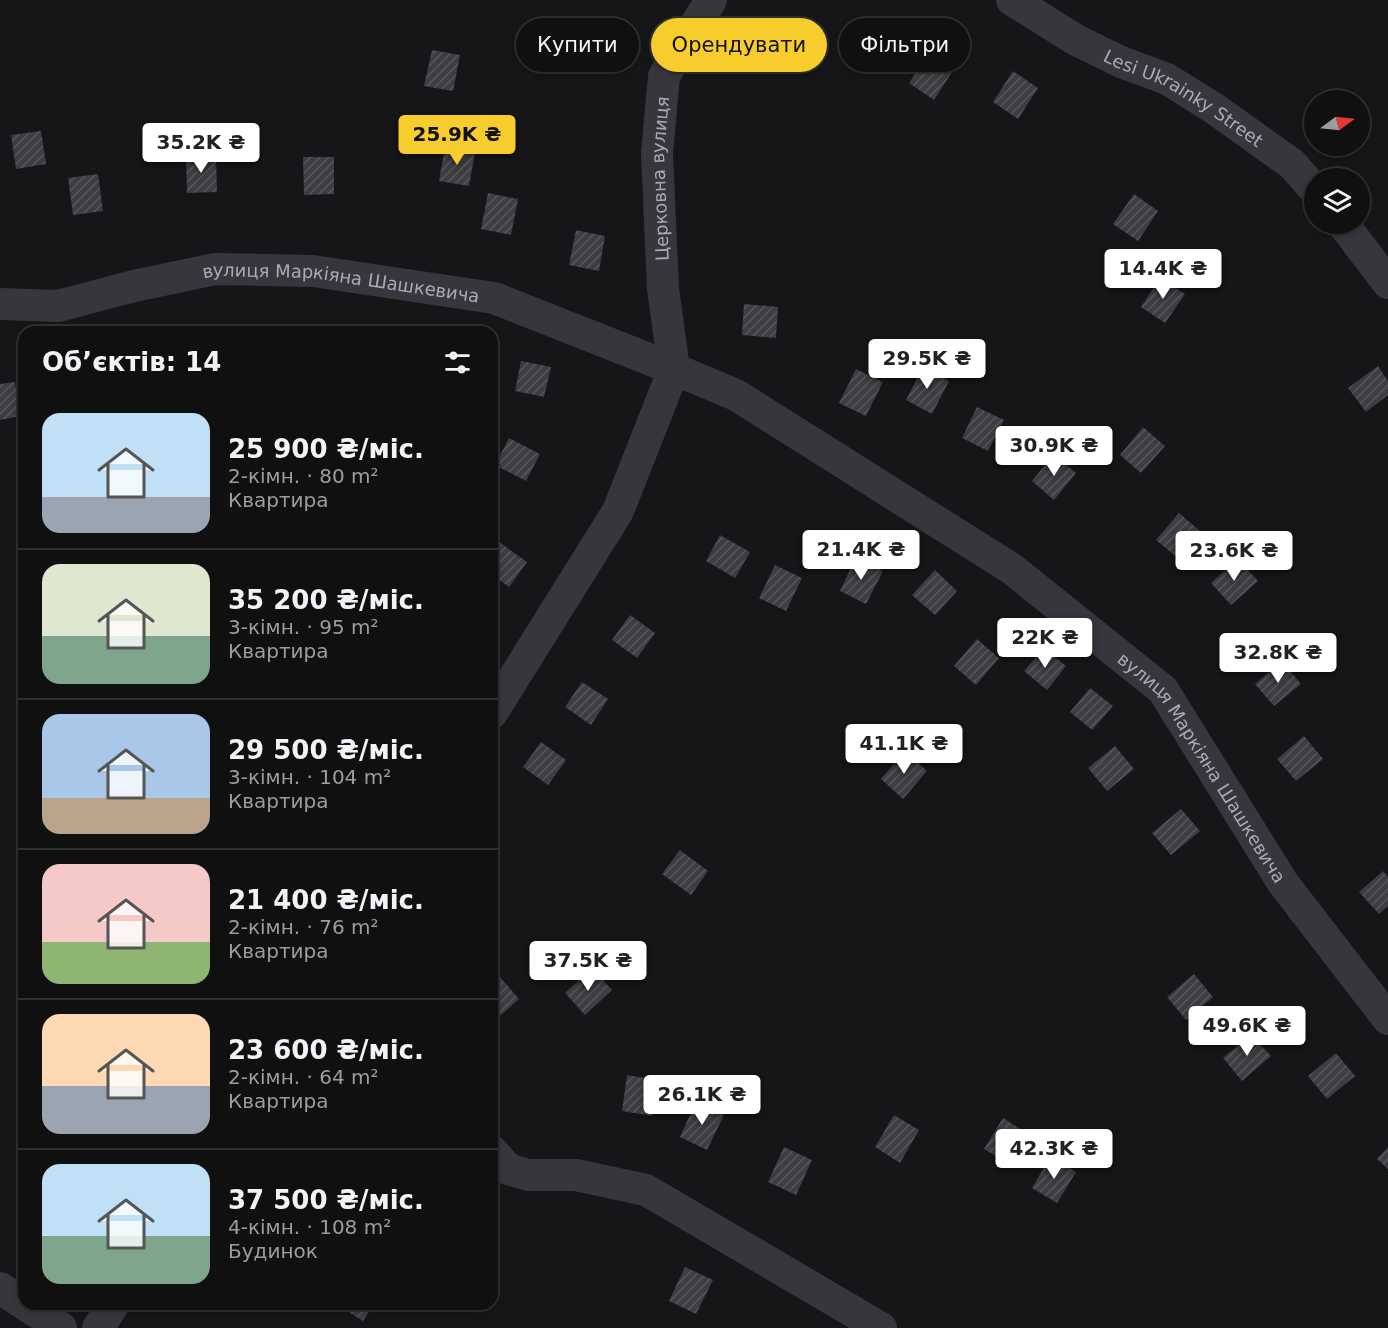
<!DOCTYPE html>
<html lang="uk">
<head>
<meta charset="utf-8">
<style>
	body { margin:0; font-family:"DejaVu Sans",sans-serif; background:#1e1e1f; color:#f1f3f6; height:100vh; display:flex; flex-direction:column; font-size:22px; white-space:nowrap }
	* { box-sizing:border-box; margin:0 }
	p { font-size:20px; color:#9c9d9f }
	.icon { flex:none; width:33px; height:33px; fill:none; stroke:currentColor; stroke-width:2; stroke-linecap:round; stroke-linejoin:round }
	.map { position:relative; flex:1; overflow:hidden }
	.panel { position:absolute; left:18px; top:326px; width:480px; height:984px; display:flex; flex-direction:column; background:#101011; border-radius:18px; box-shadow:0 3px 9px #0003,0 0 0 2px #303031 }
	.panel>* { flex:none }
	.banner { position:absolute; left:516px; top:18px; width:570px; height:54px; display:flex; gap:12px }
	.needle { width:39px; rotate:75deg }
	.tools { position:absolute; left:1304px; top:90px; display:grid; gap:12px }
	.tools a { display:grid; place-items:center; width:66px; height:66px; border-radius:50%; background:#101011; box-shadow:0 3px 9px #0003,0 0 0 2px #303031; font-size:30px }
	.price { position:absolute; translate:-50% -51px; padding:0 14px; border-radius:6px; background:#fff; color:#222; font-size:20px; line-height:39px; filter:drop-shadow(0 2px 3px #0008) }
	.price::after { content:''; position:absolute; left:50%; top:36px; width:18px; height:14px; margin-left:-9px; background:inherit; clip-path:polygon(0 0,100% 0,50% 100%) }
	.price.on { background:#f7cc2d; color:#111 }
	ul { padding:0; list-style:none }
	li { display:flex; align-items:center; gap:18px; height:150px; padding:0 24px }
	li+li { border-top:2px solid #303031 }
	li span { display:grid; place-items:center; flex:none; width:168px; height:120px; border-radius:18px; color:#555 }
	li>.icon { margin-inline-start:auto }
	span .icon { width:72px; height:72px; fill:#fffc; stroke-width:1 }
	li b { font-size:26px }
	h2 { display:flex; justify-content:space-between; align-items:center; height:72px; padding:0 24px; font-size:26px }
	.pill { padding:0 21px; border-radius:27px; background:#101011; box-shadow:0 3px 9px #0003,0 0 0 2px #303031; font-size:21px; line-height:54px }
	.pill.on { background:#f7cc2d; color:#111 }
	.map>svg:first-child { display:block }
</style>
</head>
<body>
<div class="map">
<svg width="1388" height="1328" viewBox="0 0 1388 1328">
	<defs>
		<pattern id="building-hatch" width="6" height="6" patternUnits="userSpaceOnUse" patternTransform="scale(1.5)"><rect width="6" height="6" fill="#3d3d42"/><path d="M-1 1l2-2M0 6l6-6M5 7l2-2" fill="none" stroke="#56565b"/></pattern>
	</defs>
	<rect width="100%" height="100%" fill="#161517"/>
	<path fill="url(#building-hatch)" d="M432 50 460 55 453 91 424 86Z
		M930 53 954 69 934 100 909 83Z
		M1013 71 1038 88 1018 119 993 102Z
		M41 131 46 164 16 169 11 135Z
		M445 147 475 152 469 186 439 181Z
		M186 155H216L217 192 187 193Z
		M303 157H334V194L304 195Z
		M98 174 103 211 73 215 68 178Z
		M488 193 518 199 511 235 481 229Z
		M1134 194 1158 211 1138 241 1113 224Z
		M576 230 605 236 599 271 569 265Z
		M1160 278 1185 294 1165 323 1141 307Z
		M744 304 778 307 776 338 742 335Z
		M521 361 551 367 544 397 515 391Z
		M1378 366 1388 381V395L1366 412 1348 388Z
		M923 367 949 381 932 414 906 400Z
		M856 369 883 382 866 416 839 403Z
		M15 382 20 416 0 420V384Z
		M977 407 1004 420 988 451 962 438Z
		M1143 427 1165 446 1141 473 1120 455Z
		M509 438 540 454 526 481 495 465Z
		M1054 454 1076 473 1054 500 1032 481Z
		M1179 513 1201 532 1179 559 1156 540Z
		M720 535 750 552 735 578 706 561Z
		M499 542 527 562 509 587 492 575V552Z
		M856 557 883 571 866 604 840 591Z
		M1238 559 1258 581 1231 605 1211 583Z
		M775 565 802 578 786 611 759 598Z
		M935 570 957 591 935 615 912 595Z
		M630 615 655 633 637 658 612 640Z
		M977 639 999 658 976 685 954 666Z
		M1044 648 1066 666 1047 690 1024 671Z
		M1282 661 1301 684 1274 706 1255 684Z
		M582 682 608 699 591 725 565 707Z
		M1090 688 1113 706 1092 730 1070 712Z
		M1304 736 1323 759 1296 781 1277 759Z
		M541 742 566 760 548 785 523 767Z
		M1115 746 1134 769 1107 791 1088 768Z
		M905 751 927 771 903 799 881 779Z
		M1181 809 1200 831 1171 855 1152 833Z
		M680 850 708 871 691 895 662 874Z
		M1383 871 1388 877V906L1379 914 1359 892Z
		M592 968 612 990 585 1015 565 993Z
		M1194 974 1213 997 1186 1020 1167 997Z
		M500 977 519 999 492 1023V984Z
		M1251 1034 1271 1056 1242 1081 1223 1058Z
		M1336 1053 1355 1076 1327 1099 1308 1076Z
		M627 1075 657 1080 652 1116 622 1111Z
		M696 1102 724 1115 707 1150 680 1137Z
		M894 1115 919 1130 900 1163 875 1147Z
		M1003 1118 1028 1134 1009 1164 984 1149Z
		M784 1147 812 1160 796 1195 768 1182Z
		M1388 1147V1169L1377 1159Z
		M1051 1156 1076 1172 1057 1203 1032 1188Z
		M685 1267 713 1280 696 1314 669 1301Z
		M336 1304H374L363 1321Z"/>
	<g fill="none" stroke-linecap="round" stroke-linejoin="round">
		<g stroke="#36363c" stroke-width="32">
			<path id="s1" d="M1012 0 1076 40 1121 62 1167 79 1212 107 1292 164 1314 189"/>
			<path d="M1343 224 1388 283"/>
			<path id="s2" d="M0 304 58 306 134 286 215 269 313 271 494 298 674 369 736 395 1012 569 1163 690 1283 883 1388 1019"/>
			<path id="s3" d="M492 713 618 511 674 369 663 289 657 153 664 76 711 0"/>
			<path d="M492 1151 508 1169 528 1175H576L646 1190 881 1328"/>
			<path d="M0 1288 61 1328"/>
			<path d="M98 1328 114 1304"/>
		</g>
	</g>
	<g text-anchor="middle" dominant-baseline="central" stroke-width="4.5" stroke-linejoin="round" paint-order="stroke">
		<g font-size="18" fill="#a7aab8" stroke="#111012">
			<text stroke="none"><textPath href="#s1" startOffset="198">Lesi Ukrainky Street</textPath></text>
			<text stroke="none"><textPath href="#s3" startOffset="582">Церковна вулиця</textPath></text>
			<text stroke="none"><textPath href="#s2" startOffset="346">вулиця Маркіяна Шашкевича</textPath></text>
			<text stroke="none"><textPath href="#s2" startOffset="1366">вулиця Маркіяна Шашкевича</textPath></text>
		</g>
	</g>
</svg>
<div class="tools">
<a><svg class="needle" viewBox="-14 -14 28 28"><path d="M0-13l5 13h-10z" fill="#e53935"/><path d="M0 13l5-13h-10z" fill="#9c9d9f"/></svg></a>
<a><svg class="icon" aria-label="layers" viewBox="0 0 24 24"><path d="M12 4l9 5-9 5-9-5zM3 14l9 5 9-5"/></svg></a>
</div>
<b class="price on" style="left:457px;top:166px">25.9K ₴</b>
<b class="price" style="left:201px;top:174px">35.2K ₴</b>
<b class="price" style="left:1163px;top:300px">14.4K ₴</b>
<b class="price" style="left:927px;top:390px">29.5K ₴</b>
<b class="price" style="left:1054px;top:477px">30.9K ₴</b>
<b class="price" style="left:861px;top:581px">21.4K ₴</b>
<b class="price" style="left:1234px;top:582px">23.6K ₴</b>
<b class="price" style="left:1045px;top:669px">22K ₴</b>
<b class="price" style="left:1278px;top:684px">32.8K ₴</b>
<b class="price" style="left:904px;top:775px">41.1K ₴</b>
<b class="price" style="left:588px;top:992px">37.5K ₴</b>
<b class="price" style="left:1247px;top:1057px">49.6K ₴</b>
<b class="price" style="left:702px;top:1126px">26.1K ₴</b>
<b class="price" style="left:1054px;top:1180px">42.3K ₴</b>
<div class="banner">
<a class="pill">Купити</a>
<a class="pill on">Орендувати</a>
<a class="pill">Фільтри</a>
</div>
<section class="panel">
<h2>Об’єктів: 14<svg class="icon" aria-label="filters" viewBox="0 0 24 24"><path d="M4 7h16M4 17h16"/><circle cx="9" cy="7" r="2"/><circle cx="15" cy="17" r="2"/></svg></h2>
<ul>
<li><span style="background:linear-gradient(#bfe0f5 70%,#9aa5b1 0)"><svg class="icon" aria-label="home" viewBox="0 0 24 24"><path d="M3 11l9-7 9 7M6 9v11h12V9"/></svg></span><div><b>25 900 ₴/міс.</b><p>2-кімн. · 80 m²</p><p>Квартира</p></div></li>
<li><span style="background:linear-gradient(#dfe7d0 60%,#7fa58c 0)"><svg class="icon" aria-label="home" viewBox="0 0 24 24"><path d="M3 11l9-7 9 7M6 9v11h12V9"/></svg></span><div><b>35 200 ₴/міс.</b><p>3-кімн. · 95 m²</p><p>Квартира</p></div></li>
<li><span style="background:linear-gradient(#a9c7e8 70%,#b9a48a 0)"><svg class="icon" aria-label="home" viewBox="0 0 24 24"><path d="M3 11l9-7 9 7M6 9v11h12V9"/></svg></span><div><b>29 500 ₴/міс.</b><p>3-кімн. · 104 m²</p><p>Квартира</p></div></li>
<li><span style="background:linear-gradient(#f6c9c9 65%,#8fb573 0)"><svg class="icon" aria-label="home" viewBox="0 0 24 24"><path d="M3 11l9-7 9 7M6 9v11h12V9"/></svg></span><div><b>21 400 ₴/міс.</b><p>2-кімн. · 76 m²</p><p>Квартира</p></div></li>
<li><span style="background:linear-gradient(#ffd9b3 60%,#9aa5b1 0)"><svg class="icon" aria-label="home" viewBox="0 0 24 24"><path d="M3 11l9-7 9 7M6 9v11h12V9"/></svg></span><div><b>23 600 ₴/міс.</b><p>2-кімн. · 64 m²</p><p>Квартира</p></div></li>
<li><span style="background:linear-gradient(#bfe0f5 60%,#7fa58c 0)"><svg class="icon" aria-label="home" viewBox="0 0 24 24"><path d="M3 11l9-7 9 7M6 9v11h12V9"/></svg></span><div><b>37 500 ₴/міс.</b><p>4-кімн. · 108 m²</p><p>Будинок</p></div></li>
</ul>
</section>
</div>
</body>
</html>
